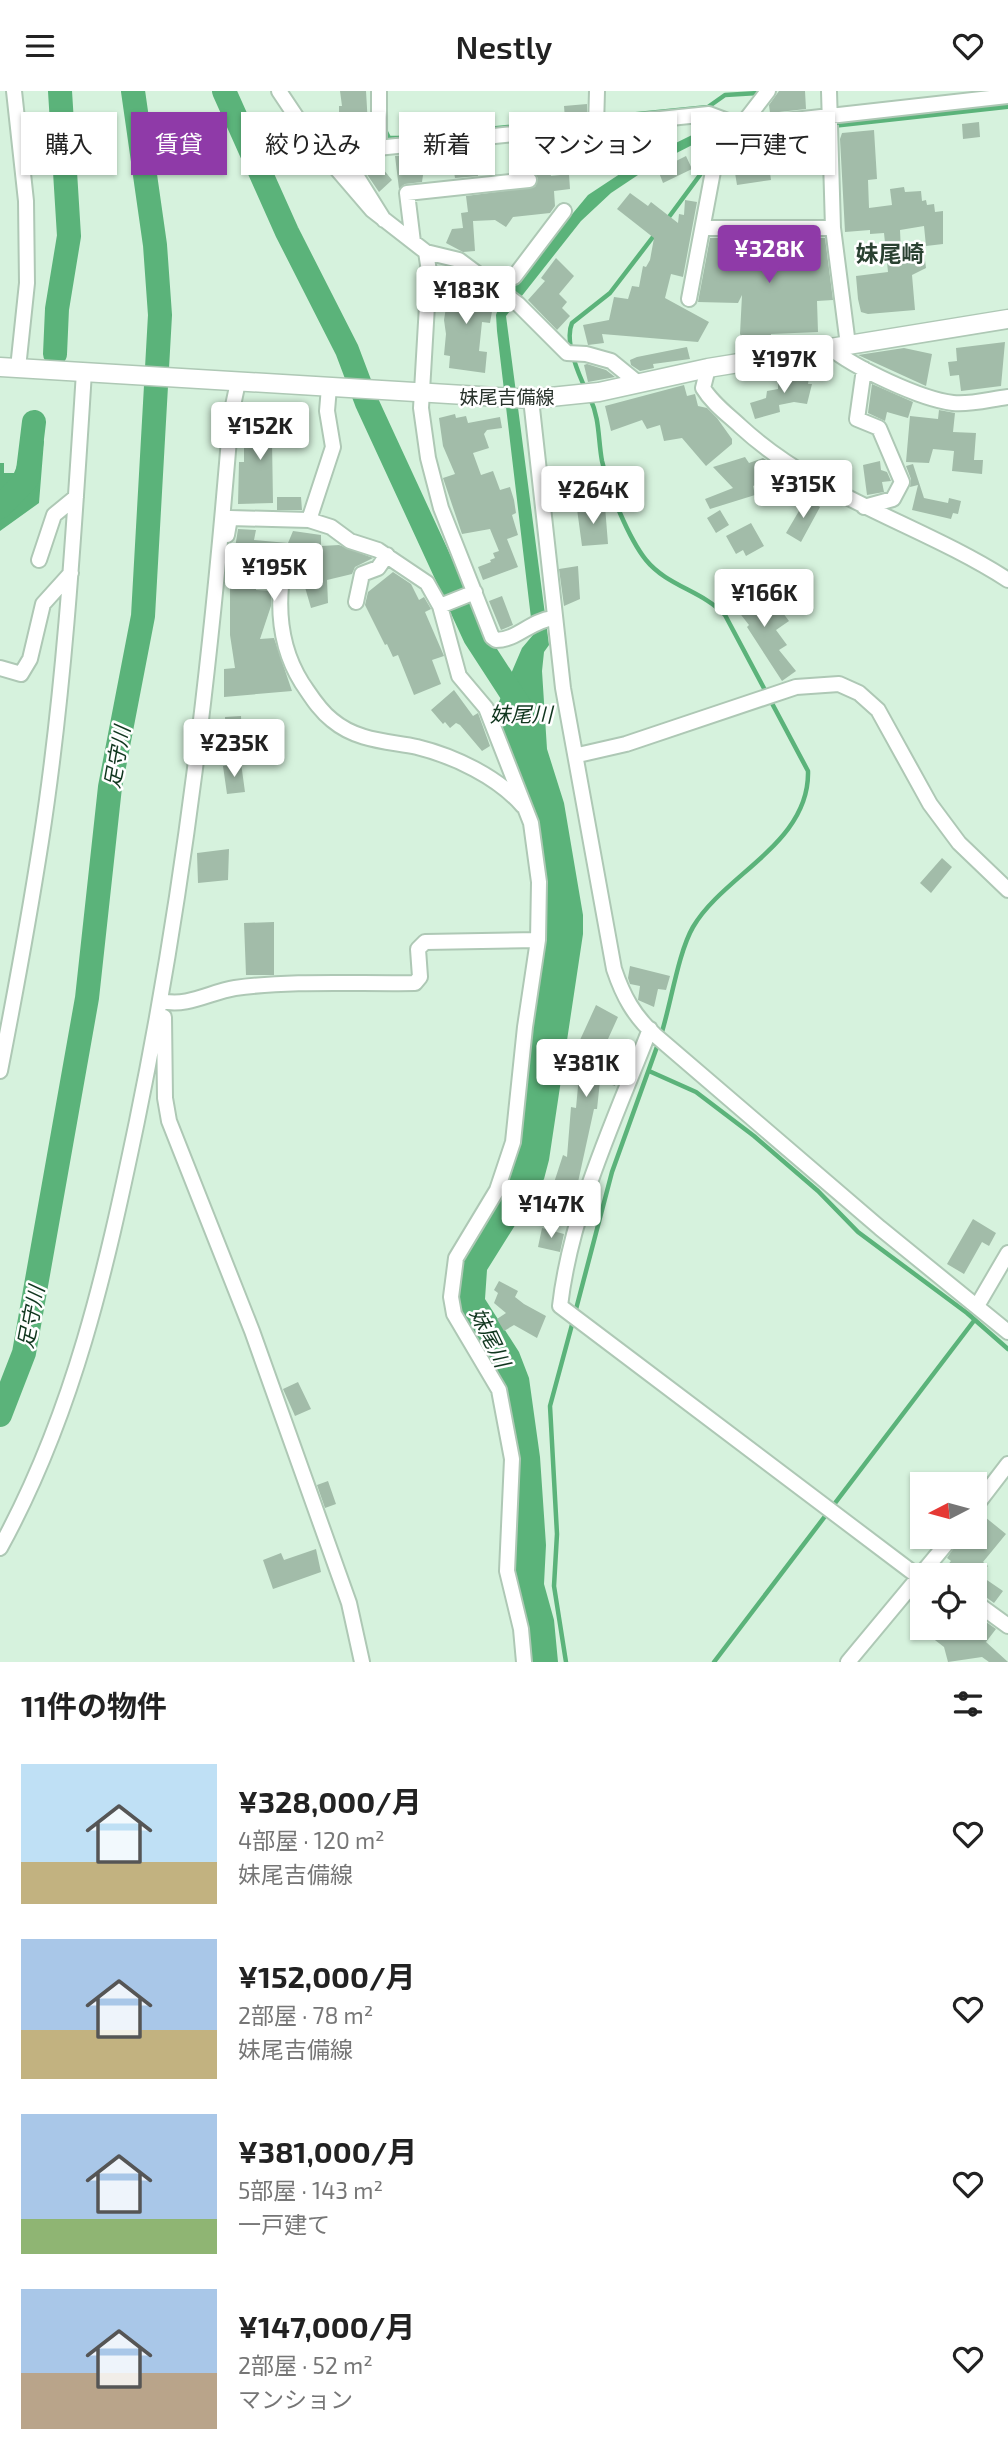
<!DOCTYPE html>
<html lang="ja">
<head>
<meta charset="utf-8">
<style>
	body { margin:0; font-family:"Exo 2","Noto Sans JP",sans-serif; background:#f6f6f6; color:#222; height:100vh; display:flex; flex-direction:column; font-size:26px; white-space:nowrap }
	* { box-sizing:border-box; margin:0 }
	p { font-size:23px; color:#767676 }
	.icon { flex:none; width:38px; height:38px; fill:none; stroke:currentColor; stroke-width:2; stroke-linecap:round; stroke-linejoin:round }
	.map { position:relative; height:1571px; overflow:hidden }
	.side { display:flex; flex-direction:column; background:#fff; flex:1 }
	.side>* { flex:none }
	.banner { position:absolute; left:21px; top:21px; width:966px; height:63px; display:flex; gap:14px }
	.needle { width:46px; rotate:264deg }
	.controls { position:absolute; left:910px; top:1381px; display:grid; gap:14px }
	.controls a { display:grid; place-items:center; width:77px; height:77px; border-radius:0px; background:#fff; box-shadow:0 2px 5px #0004; font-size:35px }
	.price { position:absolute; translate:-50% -60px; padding:0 16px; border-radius:7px; background:#fff; color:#222; font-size:23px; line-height:46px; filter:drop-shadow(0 2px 4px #0008) }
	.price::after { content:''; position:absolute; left:50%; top:42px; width:21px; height:16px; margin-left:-10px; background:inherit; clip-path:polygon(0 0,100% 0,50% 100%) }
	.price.current { background:#8f3aa8; color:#fff }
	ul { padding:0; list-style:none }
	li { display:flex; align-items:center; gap:21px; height:175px; padding:0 21px }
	li span { display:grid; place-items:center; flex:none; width:196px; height:140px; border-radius:0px; color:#555 }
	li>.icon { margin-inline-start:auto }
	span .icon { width:84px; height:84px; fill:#fffc; stroke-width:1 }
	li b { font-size:30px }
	h2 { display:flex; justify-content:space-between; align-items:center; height:84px; padding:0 21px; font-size:30px }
	.tag { padding:0 24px; border-radius:0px; background:#fff; box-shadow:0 2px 5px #0004; font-size:24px; line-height:63px }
	.tag.current { background:#8f3aa8; color:#fff }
	header { display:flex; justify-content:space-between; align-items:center; height:91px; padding:0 21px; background:#fff; font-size:32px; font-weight:600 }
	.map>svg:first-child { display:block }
</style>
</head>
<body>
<header><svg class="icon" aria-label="menu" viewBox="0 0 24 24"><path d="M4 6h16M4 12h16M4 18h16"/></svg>Nestly<svg class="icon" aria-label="heart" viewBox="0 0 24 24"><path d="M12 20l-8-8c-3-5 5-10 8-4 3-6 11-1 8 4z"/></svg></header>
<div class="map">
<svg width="1008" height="1571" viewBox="0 0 1008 1571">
	<rect width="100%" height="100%" fill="#d6f2dd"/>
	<path fill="#5bb37a" d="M1008 8V18L734 48 702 49 653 74 611 102 581 130 506 225 549 554 544 561 542 580 547 658 564 712 583 824V843L549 1069 544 1088 487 1179 485 1208 519 1261 529 1287 540 1366 546 1454 544 1493 554 1529 558 1571H528L512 1485V1347L462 1230 455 1198 460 1166 506 1091 543 801 509 660 495 620 522 557 533 544 497 240 496 224 501 209 588 104 641 69 692 44 720 37Z
		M38 342 44 350 39 412 0 440V372H4V382H14C20 370 22 350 27 343Z"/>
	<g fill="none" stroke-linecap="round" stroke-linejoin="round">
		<path stroke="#5bb37a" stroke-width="4.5" d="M385 39 389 47H398L708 16 725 4 758 2
			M666 130 711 69
			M586 299C578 282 564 250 572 232L610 202 656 142
			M590 307C600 328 598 349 602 370 608 397 629 448 646 469 667 495 703 500 725 524L808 680C810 752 724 783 693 836 678 862 671 913 661 944
			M649 980 696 1001 754 1045 818 1100 858 1141 967 1222 1008 1258
			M575 1222 612 1081 658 953
			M566 1571 554 1495 557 1443 550 1315 573 1230
			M714 1571 973 1231"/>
		<path stroke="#5bb37a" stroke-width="24" d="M224 0 287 141 347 259 367 312 475 546 523 620
			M55 263 57 218 69 145 60 0
			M0 416 27 388 34 331
			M0 1324 24 1262 87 907 110 696 143 525 160 224 155 154 133 0"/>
	</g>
	<path fill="#a2bca9" d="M340 0H366L368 34 367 42H364L365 49 342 53 339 30V15H342Z
		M779 0H805L806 18 770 22 769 14Z
		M587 13V26L565 28 564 15Z
		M979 31 980 46 963 48 962 33Z
		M668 37 670 46 649 49 650 55 637 56V61L614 64 613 49H619L618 42Z
		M874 39 877 88 868 89 869 117 892 114 890 98 904 96 905 101 921 100 922 110 926 109 927 114 934 113 935 121 943 120V153L926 155 924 135 900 139 901 162 924 161 926 177 912 184 915 219 868 223 861 221 858 208 856 185 888 181 884 142 870 143V139L845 141 840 48 842 42Z
		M589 45 591 68 570 70 569 57 548 61 551 85 569 83 570 98 554 100 555 115 550 122 513 126 506 136 495 129 473 130 475 160 463 161 446 152 452 138 463 137 461 122 468 121 466 105 535 96 538 87 530 80 528 51Z
		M821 55V71L798 69V63L768 68 771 89 737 94 735 82 726 83 725 76 731 66Z
		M484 56 485 61 476 63 478 85 455 87 454 81 423 84 422 91 405 93 399 98 395 65Z
		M686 65 692 78 663 92 658 79Z
		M378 72 392 89 379 101 366 82Z
		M630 102 648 115 651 111 678 132 679 123 684 124 685 109 697 111 683 186 671 183 665 207 709 231 698 251 602 243 604 252 588 254 583 234 609 229 614 206 628 208 632 195 639 196 643 175 646 176 650 169 654 147 617 118Z
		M710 147H738V157L766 159 765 147H778V152L800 147H825L833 209 817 210 818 241 771 243 770 255 749 259 740 243 742 204 738 212 698 211Z
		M556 167 574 185 559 203 567 211 562 217 570 225 557 239 528 209 545 190 541 187Z
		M451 185 471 190 470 203 494 209 490 232 482 231 479 260 487 261 485 282 449 277 450 265 444 264 446 243 444 229Z
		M1005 251 1001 295 961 300 959 284 950 285 948 271 957 270 956 257Z
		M687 256 690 268 653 273 654 277 640 280 631 274 630 269 637 266Z
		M904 257 932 263 926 295 858 264Z
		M587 273 606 279 615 286 588 291 584 274Z
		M793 279 809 286 808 293H812L807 313 794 311 779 314 780 321 755 328 750 312 766 307 767 300 778 298V288L785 287 784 283Z
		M872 293 913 311 908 327 887 321 885 330 868 322Z
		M684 294 687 305 695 303 698 315 707 317 717 327 732 348V353L706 375 682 347 664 350 660 334 647 338 642 329 611 340 605 315Z
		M939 319 955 322 953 341 976 342 974 369H983L982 383 952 380 954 360 933 358 929 372 906 371 910 325 938 328Z
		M455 323 456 327 466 325 468 332 500 326 502 337 487 339 484 343 489 357 473 362 481 384 493 380 500 399 510 396 514 409 516 422 512 424 518 444 507 448 518 476 483 489 478 476 491 471 490 469 495 467 493 462 499 460 490 438 462 443 443 387 455 383 443 355 439 327Z
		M252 327H265V331H289V350H272L273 412 238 413 239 371H244V357H252Z
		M745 366 749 372 763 367 773 373 777 385 753 395 755 404 710 418 705 408 733 397 713 376Z
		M880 370 881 379 887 381 891 390 882 391 884 401 867 404 863 374Z
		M913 373 924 407 948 412 949 407 961 410 958 423 953 422 951 428 912 419 918 394 910 396 911 388 906 375Z
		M277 406H301L302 419H277Z
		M806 408 820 416 801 451 786 442Z
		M605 415 608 453 582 455 577 418Z
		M720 419 729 434 716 442 707 427Z
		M751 432 764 455 746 465 743 459 736 463 726 445Z
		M238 438 256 439 254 449 288 452 293 440 321 444V455L339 454 373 467 355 476 352 483 327 489 328 512 311 517 300 479 258 473 256 499 271 500V515L260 548 274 547 292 600 224 606V578L235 577 230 544V489Z
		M578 475 580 508 564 515 559 478Z
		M393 481 411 493 419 509 424 506 431 518 425 521 444 565 432 569 441 593 414 604 398 564 393 566 387 553 385 554 365 514 368 501Z
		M738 492 766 522 777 514 789 530 776 539 787 554 779 559 796 580 782 590 747 536 749 534 727 506 730 504 727 500Z
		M502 505 513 534 501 539 489 510Z
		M454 599 473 625 478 622 490 655 482 660 460 634 456 632 450 637 445 631 443 633 431 619Z
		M241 625 242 650 226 651 225 626Z
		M241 672 245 701 227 703 223 675Z
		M229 758 228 789 198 792 197 762Z
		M942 767 952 776 931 802 920 792Z
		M274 831V884H246L244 832Z
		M630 875 670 885 666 899 658 898 654 916 638 909 640 895 630 893 628 887Z
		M596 914 618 926 608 948V976L620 978 615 995 600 990 597 1018H594L573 1114 549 1107 563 1064 567 1066 571 1016 576 1017 580 974H575V949H580Z
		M973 1128 996 1142 989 1155 982 1151 964 1183 947 1173Z
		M542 1137 564 1143 560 1161 538 1156Z
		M499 1190 518 1200 515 1206 524 1213 546 1225 537 1247 514 1234 504 1240 497 1228 506 1222 494 1212 498 1202 494 1199Z
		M298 1291 311 1318 295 1325 283 1298Z
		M328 1390 336 1413 325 1417 317 1394Z
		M985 1426 1006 1443 983 1471 988 1475 980 1484H954L945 1477 951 1470 947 1467 961 1446H975V1440Z
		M316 1458 321 1481 273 1498 263 1469 281 1462 284 1469Z
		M984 1487 1003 1500 994 1512 975 1498Z
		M975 1523 996 1538 986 1551 1008 1571H989L982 1566 948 1571 944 1556 918 1536H975Z"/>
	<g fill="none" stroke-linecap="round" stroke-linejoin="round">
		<g stroke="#aec8b5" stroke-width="18">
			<path id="minor" d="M14 0 26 110 27 192 18 277
				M279 0 311 48 372 119 426 161 459 169 518 213 567 262 586 263 611 270 638 292
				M379 0V55
				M829 0 833 137 848 254
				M730 32 718 52 727 55 828 45
				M741 35 768 0
				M596 36 597 0
				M384 129 349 73 348 60 709 23 741 35 1008 5
				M703 137H833
				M413 151 407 102 529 89
				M426 161 429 180 421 317 428 367 441 417 492 546 496 549C517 549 530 530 553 527
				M487 190 514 186 564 120
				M689 208 714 75 727 55
				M829 256C855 277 920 308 953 312 970 314 991 308 1008 306
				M708 277 703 297C712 312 727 323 740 335 818 407 921 433 1008 489
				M864 278 857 328 879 337 902 391 893 408 864 416
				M531 308 563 597 614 878C623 905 634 925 655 944L880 1137 1008 1241
				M309 429 331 436 350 450 378 459 427 492 440 515 459 585 486 617 531 732 539 791 538 849 525 936 513 1051 497 1099 456 1167 451 1206 454 1223 499 1299 512 1368 507 1480 521 1538 524 1571
				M227 444 230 427 309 429 333 356 327 320 329 296
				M39 469 54 424 76 406
				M281 495C278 529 283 562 302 592 311 605 319 619 332 629 357 650 387 650 417 656 454 665 498 686 523 715
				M356 511 362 483 378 477 387 464
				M440 515 475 501
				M0 577 21 583 30 568 43 513 71 482
				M578 664 626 653 796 596 839 593 859 602 878 619 930 713 959 752 1008 799
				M162 910C188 916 210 901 235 897 294 889 356 893 415 892L420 886 418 858 425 851 538 849
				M164 926 165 1007 169 1030 252 1240 349 1512 362 1571
				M650 938C615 1028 571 1120 560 1215L920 1487
				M0 980C15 903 29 827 41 750 65 595 74 438 84 281
				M977 1215 1008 1162
				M975 1416 1008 1373
				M0 1457C74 1322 106 1179 137 1030 185 797 212 561 231 324L238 291
				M975 1511 1008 1535
				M848 1571 952 1446"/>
		</g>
		<g stroke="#aec8b5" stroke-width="21">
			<path id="major" d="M0 276 531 308 599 301 708 277 1008 228"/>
		</g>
		<use href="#minor" stroke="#fff" stroke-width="14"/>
		<use href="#major" stroke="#fff" stroke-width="18"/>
	</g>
	<g text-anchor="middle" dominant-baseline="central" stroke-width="5" stroke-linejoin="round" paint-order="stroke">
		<g font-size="19" fill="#27312a" stroke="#fff">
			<text x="507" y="305">妹尾吉備線</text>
		</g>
		<g font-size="21" font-style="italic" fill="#10361e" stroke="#fff">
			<text x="521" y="622">妹尾川</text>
			<text transform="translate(116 666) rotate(-80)">足守川</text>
			<text transform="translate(30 1226) rotate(-79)">足守川</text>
			<text transform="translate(491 1246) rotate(64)">妹尾川</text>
		</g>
		<g font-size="23" font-weight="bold" fill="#2a4131" stroke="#fff">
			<text x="890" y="162">妹尾崎</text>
		</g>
	</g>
</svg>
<div class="controls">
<a><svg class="needle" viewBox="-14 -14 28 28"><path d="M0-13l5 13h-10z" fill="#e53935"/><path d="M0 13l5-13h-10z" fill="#767676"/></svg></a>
<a><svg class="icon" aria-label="locate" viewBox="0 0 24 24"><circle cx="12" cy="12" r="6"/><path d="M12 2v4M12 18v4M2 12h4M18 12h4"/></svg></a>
</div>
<b class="price current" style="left:769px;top:194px">¥328K</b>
<b class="price" style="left:466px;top:235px">¥183K</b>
<b class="price" style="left:784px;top:304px">¥197K</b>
<b class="price" style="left:260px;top:371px">¥152K</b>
<b class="price" style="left:803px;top:429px">¥315K</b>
<b class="price" style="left:593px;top:435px">¥264K</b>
<b class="price" style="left:274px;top:512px">¥195K</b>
<b class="price" style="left:764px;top:538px">¥166K</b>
<b class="price" style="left:234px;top:688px">¥235K</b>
<b class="price" style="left:586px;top:1008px">¥381K</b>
<b class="price" style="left:551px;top:1149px">¥147K</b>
<div class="banner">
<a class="tag">購入</a>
<a class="tag current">賃貸</a>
<a class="tag">絞り込み</a>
<a class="tag">新着</a>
<a class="tag">マンション</a>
<a class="tag">一戸建て</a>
</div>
</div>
<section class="side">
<h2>11件の物件<svg class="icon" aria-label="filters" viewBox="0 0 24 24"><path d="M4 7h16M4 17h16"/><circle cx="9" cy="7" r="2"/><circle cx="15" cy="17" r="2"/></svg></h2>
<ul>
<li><span style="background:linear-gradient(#bfe0f5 70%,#c2b280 0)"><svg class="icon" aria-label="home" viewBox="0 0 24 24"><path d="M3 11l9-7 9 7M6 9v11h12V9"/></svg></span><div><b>¥328,000/月</b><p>4部屋 · 120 m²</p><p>妹尾吉備線</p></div><svg class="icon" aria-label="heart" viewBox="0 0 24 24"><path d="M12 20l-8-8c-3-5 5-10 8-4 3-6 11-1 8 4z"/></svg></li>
<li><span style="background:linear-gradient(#a9c7e8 65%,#c2b280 0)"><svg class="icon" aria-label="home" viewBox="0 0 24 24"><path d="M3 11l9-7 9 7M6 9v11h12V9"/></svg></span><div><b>¥152,000/月</b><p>2部屋 · 78 m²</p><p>妹尾吉備線</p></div><svg class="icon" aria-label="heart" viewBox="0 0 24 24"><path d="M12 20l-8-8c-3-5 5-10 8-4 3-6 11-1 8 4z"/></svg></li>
<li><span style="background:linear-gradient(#a9c7e8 75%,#8fb573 0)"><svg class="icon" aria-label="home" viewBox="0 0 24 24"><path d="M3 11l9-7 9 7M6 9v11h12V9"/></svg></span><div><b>¥381,000/月</b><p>5部屋 · 143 m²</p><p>一戸建て</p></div><svg class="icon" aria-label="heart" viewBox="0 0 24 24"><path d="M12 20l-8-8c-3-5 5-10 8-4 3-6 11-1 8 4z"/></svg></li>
<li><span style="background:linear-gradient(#a9c7e8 60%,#b9a48a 0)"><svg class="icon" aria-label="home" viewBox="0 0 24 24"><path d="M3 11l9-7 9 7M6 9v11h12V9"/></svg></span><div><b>¥147,000/月</b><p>2部屋 · 52 m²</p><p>マンション</p></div><svg class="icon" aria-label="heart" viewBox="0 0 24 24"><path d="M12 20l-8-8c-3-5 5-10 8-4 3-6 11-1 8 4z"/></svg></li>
</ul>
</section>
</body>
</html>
